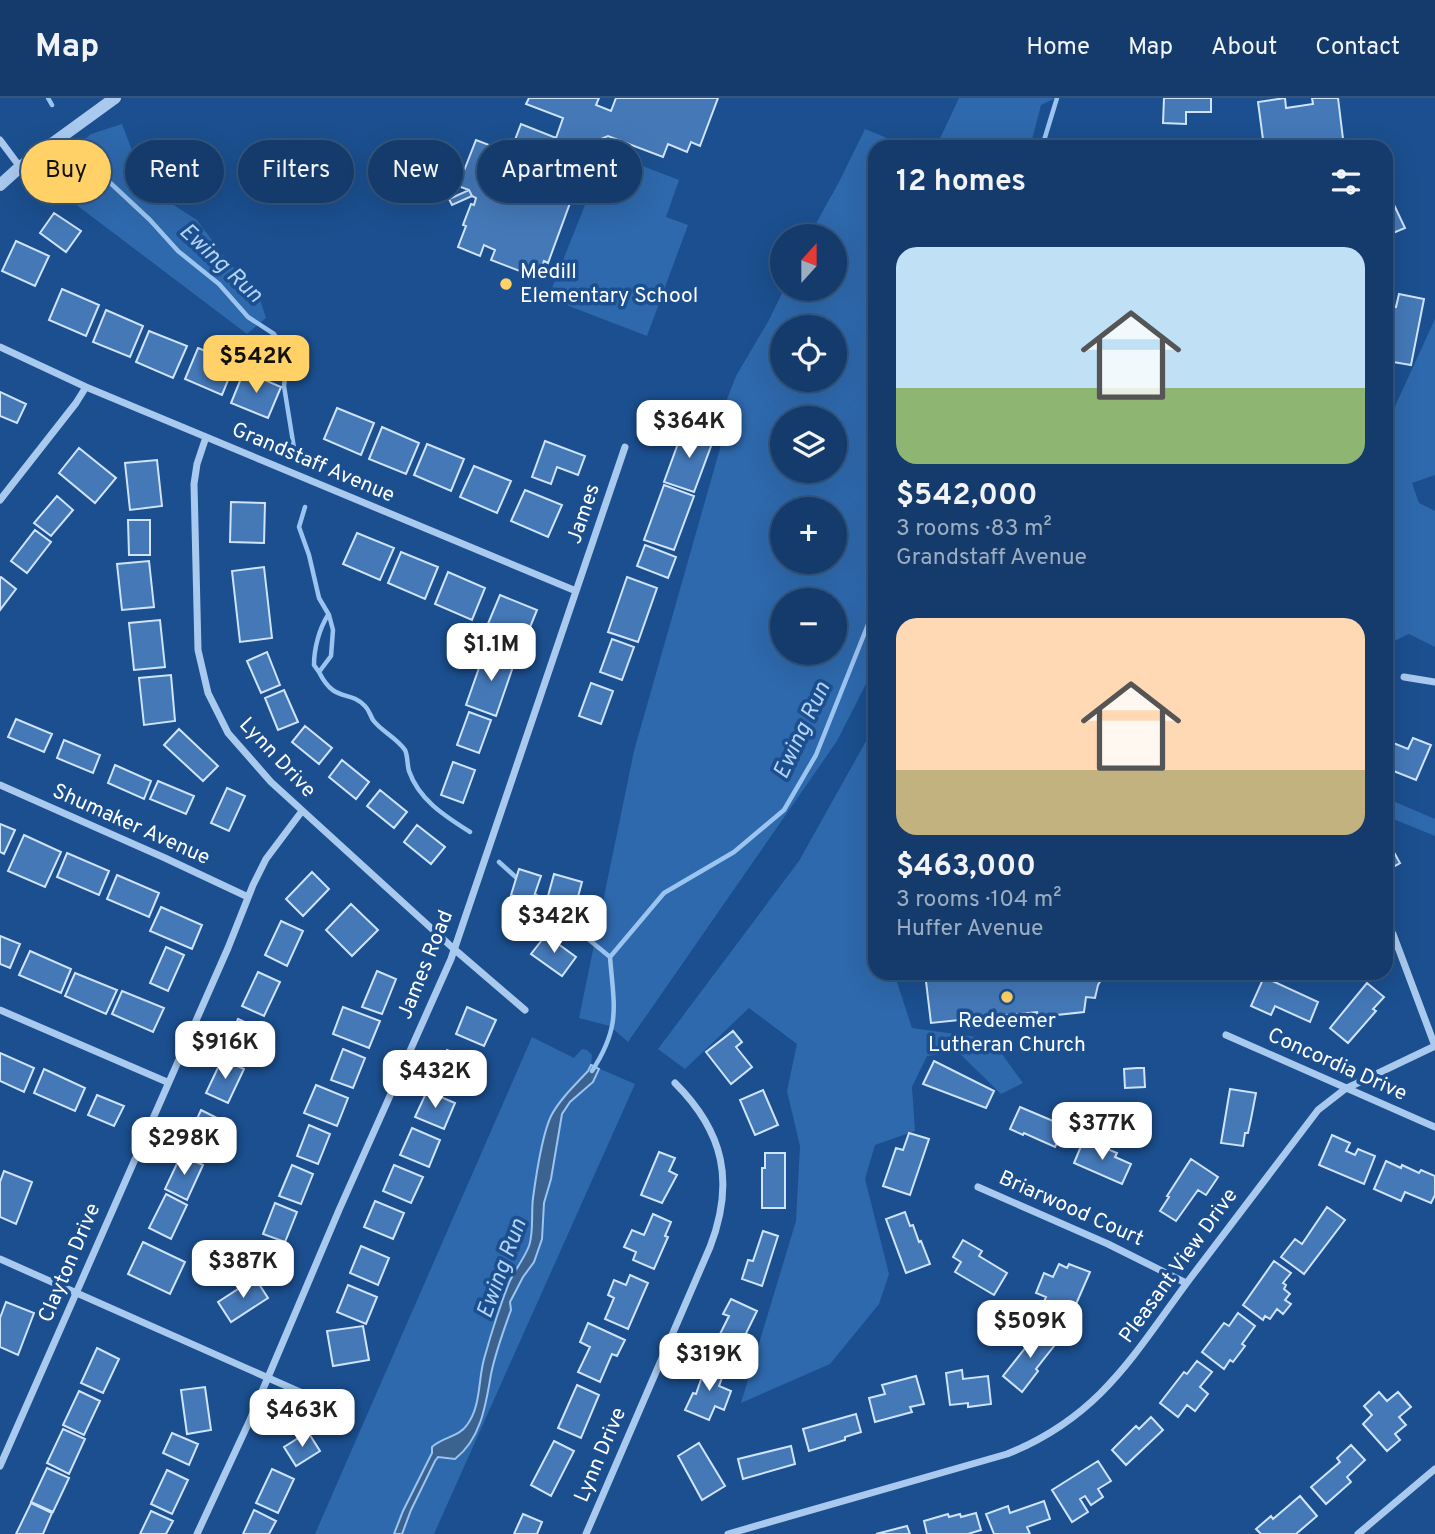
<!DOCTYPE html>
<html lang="en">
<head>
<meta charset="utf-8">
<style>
	body { margin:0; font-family:Overpass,sans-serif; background:#214673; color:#f1f3f6; height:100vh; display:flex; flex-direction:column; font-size:26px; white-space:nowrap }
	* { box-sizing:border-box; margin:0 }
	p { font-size:23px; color:#9dadc1 }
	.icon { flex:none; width:38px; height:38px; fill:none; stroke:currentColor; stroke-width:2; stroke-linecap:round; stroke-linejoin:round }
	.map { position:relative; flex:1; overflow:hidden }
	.details { position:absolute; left:868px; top:42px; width:525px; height:840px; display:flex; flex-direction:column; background:#143b6b; border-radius:21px; box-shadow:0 7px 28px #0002,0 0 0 2px #33557e }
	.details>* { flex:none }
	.guide { position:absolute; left:21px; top:42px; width:665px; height:63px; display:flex; gap:14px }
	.needle { width:46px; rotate:21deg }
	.buttons { position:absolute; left:770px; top:126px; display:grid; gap:14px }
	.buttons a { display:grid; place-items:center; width:77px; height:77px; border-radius:50%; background:#143b6b; box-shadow:0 7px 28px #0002,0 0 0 2px #33557e; font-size:35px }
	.price { position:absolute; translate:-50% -60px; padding:0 16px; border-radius:14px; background:#fff; color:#222; font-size:23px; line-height:46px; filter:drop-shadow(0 2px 4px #0008) }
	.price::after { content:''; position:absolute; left:50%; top:42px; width:21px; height:16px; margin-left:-10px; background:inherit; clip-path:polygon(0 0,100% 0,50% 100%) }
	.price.current { background:#ffd166; color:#111 }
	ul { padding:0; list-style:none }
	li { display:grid; align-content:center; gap:14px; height:371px; padding:0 28px }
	li span { display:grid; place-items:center; height:217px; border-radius:21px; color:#555 }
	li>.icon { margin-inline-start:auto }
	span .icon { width:126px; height:126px; fill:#fffc; stroke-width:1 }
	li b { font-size:30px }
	h2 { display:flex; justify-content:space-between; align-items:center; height:84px; padding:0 28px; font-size:30px }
	.chip { padding:0 24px; border-radius:32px; background:#143b6b; box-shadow:0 7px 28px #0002,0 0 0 2px #33557e; font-size:24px; line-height:63px }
	.chip.current { background:#ffd166; color:#111 }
	header { display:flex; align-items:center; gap:42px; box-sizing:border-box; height:98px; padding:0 35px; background:#143b6b; border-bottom:2px solid #33557e }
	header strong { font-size:33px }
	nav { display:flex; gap:38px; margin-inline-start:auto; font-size:24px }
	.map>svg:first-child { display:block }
</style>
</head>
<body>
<header>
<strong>Map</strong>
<nav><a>Home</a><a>Map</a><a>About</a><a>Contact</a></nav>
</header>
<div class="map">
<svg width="1435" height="1436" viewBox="0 0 1435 1436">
	<rect width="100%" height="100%" fill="#1b4f8f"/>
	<path fill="#2e69ad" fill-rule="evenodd" d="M959 0H1056L1041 7 1030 49H936Z
		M122 26 138 68 169 104 197 122 223 157 259 198 266 220 247 236 62 96 47 70 91 36Z
		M865 31 909 49H875V568L837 643 628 944 610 928 579 920 634 653 721 347 724 309 736 278 769 222 784 191H835V138H809L839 84ZM835 229V282H782V229ZM835 320V373H782V320ZM835 411V464H782V411ZM835 502V555H782V502Z
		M606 54 679 82 666 119 688 127 647 238 548 200Z
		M1435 221V377L1412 385 1419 405 1435 413V549L1409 536 1386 547V328Z
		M875 627V875H894L912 930 991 941 1023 985 1001 996 958 954 927 958 912 989 915 1033 875 1047 865 1081 889 1176 879 1206 830 1266 741 1305 796 1123 800 1048 787 993 797 946 749 910 685 971 658 951 799 763Z
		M1386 700 1435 721V738L1386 718Z
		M532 939 574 960 582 951 587 952 592 957 591 967 635 986 434 1436H315Z"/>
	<path fill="#3c6290" stroke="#9cc4f0" stroke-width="2" d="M591 967 599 971 593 984 570 1004 562 1016 551 1081 544 1105 542 1141 534 1164 523 1179 510 1204 511 1212C504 1231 495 1257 491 1276 486 1306 481 1341 455 1361L438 1359 435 1363 411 1412 402 1436H394L403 1413 432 1355V1349C442 1339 459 1339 467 1327 481 1308 478 1283 484 1261 491 1236 499 1210 509 1185 514 1173 524 1161 529 1148 534 1134 531 1115 533 1100 536 1078 542 1037 551 1018 560 1001 575 987 588 973Z"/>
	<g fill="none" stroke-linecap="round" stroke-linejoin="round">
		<path stroke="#9cc4f0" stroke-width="4.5" d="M48 0 52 7
			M1042 49 1057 0
			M89 65 150 122 178 153 219 186 248 219 274 236 288 257 284 288 294 350
			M875 383 871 397 875 411
			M305 409 299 429 309 457 319 500 329 517 333 532 331 558 319 574C335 606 349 591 365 608 369 612 370 617 373 622 381 633 397 640 405 652 408 658 407 667 409 673 419 702 445 718 470 734
			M319 574 314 567C314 551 319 531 328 517
			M499 764 519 782
			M530 793 610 859
			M592 973C621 928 614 909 610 859L664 795 734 754 784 712 816 657 875 509"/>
	</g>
	<path fill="#4478b7" stroke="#cfe3fa" stroke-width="2" d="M529 0H599L596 7 611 13 616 0H718L700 48 691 44 687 54 668 46 663 59 608 38 581 49 579 54 582 55 572 84 577 86 548 165 544 163 538 180 491 162 495 152 484 147 480 158 458 149 466 128 463 127 471 106 474 107 476 100 472 98 469 92 458 88 476 42 510 55 521 26 556 40 563 20 526 6Z
		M1164 0H1211V14H1186V26L1163 25Z
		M1285 0 1286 10 1313 6 1312 0H1338L1344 49H1264L1258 4Z
		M1386 90 1405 130 1386 138Z
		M469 92 472 98 452 107 449 101Z
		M54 115 81 133 66 154 40 135Z
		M16 143 49 158 35 188 2 173Z
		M62 191 99 207 86 238 49 222Z
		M1399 196 1424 201 1411 267 1387 263 1390 250H1386V207L1396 209Z
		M106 212 143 228 130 259 93 244Z
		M149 233 187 248 173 280 136 264Z
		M198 250 235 265 222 297 185 281Z
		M244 273 281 289 268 320 231 305Z
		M0 294 26 306 17 325 0 318Z
		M337 310 374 325 361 357 324 341Z
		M382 329 419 345 406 376 369 361Z
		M684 329 714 340 694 394 664 384Z
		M545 343 585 358 578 377 557 369 551 386 532 379Z
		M427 346 464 361 451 393 414 377Z
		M79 350 116 380 95 405 59 375Z
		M157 362 162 408 130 412 125 365Z
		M474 368 511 383 497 415 460 399Z
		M664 387 694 398 674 452 644 442Z
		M525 392 562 407 548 439 511 423Z
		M57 398 73 412 51 438 34 425Z
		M231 404 265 405 264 445 230 444Z
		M128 422H150V457H129Z
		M35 432 51 444 27 475 11 463Z
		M357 435 394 450 380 482 343 466Z
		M645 447 676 459 668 480 637 468Z
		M401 454 438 469 425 501 388 485Z
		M149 463 154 509 122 512 117 466Z
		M264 469 272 540 240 544 232 473Z
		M448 474 485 490 472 522 435 506Z
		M1 479 16 491 0 512V480Z
		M627 479 657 490 638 544 608 534Z
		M500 497 537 512 524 544 487 528Z
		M160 522 165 569 134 572 129 525Z
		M612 541 634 549 622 582 600 574Z
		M485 553 515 563 496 618 466 607Z
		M267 554 280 587 261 595 247 563Z
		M171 577 175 623 144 627 139 580Z
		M591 585 613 593 601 626 579 618Z
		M284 592 298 624 278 632 265 600Z
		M469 614 491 622 479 655 457 647Z
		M16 621 52 636 44 654 8 639Z
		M305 628 332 650 319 666 292 644Z
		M179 631 218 668 203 683 164 647Z
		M1413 640 1431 647 1416 682 1386 670V642L1408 651Z
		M64 642 100 657 93 675 57 660Z
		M342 662 369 684 356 701 329 679Z
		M453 664 475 672 463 705 441 697Z
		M115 667 151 683 144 701 108 685Z
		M158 683 194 698 186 716 150 701Z
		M227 690 245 698 229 733 211 725Z
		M380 692 407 714 394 730 367 708Z
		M0 726 15 732 4 756 0 754Z
		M417 727 445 749 431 766 404 744Z
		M24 737 61 754 45 789 8 773Z
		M1386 740 1400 765 1386 773Z
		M67 755 109 773 99 797 57 779Z
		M519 771 541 778 532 804 511 797Z
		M312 774 329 791 303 818 286 801Z
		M554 776 582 784 576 806 548 798Z
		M117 777 159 795 149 819 107 801Z
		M351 806 378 832 352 858 326 832Z
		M535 807 542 835 516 840 509 812Z
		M161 809 202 827 192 851 150 833Z
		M281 823 303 833 287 868 265 857Z
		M546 837 576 859 562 878 531 856Z
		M0 838 20 846 10 870 0 866Z
		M166 849 184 857 168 893 150 885Z
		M30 853 71 871 61 895 19 877Z
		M377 873 396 881 382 916 362 909Z
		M258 874 280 884 264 918 242 908Z
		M75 875 117 892 106 916 65 898Z
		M925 875H1105L1098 887 1095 900 1086 899 1084 914 1038 919 1037 914 931 925Z
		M1264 879 1318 904 1310 924 1275 908 1271 917 1251 908Z
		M1367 885 1384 899 1373 911 1376 913 1348 945 1330 930Z
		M122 893 164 910 153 934 112 916Z
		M343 909 380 923 369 950 333 936Z
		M467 909 496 922 484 948 456 936Z
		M238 921 260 931 244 965 222 955Z
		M733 933 742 944 736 949 752 969 731 986 706 954Z
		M343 951 365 960 353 990 331 982Z
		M447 952 476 964 465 991 436 979Z
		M0 955 34 970 24 994 0 983Z
		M222 961 244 971 228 1005 206 995Z
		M934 963 994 993 986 1010 923 986Z
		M1137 970H1144L1145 989 1125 990 1124 971Z
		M44 971 85 990 75 1013 34 995Z
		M316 987 348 1000 337 1028 304 1015Z
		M1230 991 1256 995 1251 1021 1248 1035H1245L1243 1048 1221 1045Z
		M763 992 778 1027 755 1037 740 1002Z
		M427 993 455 1005 444 1031 415 1019Z
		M97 997 124 1008 114 1028 88 1017Z
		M1020 1009 1065 1028 1055 1049 1024 1035 1023 1037 1010 1031Z
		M201 1012 223 1023 207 1057 185 1047Z
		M309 1027 330 1036 318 1066 297 1058Z
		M412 1030 440 1042 429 1069 400 1057Z
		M909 1035 929 1041 910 1097 883 1088 896 1050 903 1052Z
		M1332 1037 1350 1045 1346 1053 1355 1057 1358 1051 1375 1058 1364 1086 1319 1067Z
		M1084 1041 1117 1055 1115 1059 1131 1066 1122 1086 1074 1065Z
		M659 1054 675 1060 669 1073 677 1077 662 1105 641 1097Z
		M765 1055H785V1110H762V1070H765Z
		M181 1057 203 1067 187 1102 165 1091Z
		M1191 1061 1218 1079 1206 1097 1198 1092 1176 1123 1160 1113 1169 1099 1167 1098Z
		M1386 1063 1401 1070 1402 1067 1419 1075 1421 1072 1435 1078V1097L1431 1105 1405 1094 1401 1103 1374 1091Z
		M292 1067 313 1076 301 1106 279 1098Z
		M394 1067 423 1079 411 1105 383 1093Z
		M4 1073 32 1084 16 1126 0 1119V1084Z
		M166 1096 187 1107 171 1141 149 1130Z
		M375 1103 404 1115 393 1141 364 1129Z
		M275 1105 297 1114 285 1144 263 1136Z
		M1327 1109 1345 1122 1304 1176 1281 1159 1295 1141 1302 1146Z
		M905 1114 910 1128 913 1127 919 1144 921 1143 930 1166 906 1175 886 1121Z
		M653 1116 671 1124 665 1138 668 1139 654 1171 633 1162 636 1154 624 1149 632 1132 644 1137Z
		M763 1133 778 1138 762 1188 742 1181 748 1162 753 1163Z
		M963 1142 982 1153 979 1158 1007 1175 994 1197 955 1174 961 1164 953 1159Z
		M143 1144 185 1164 170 1196 128 1176Z
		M254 1144 280 1154 271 1179 245 1168Z
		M361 1148 389 1160 378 1187 350 1175Z
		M1274 1163 1291 1175 1283 1185 1286 1187 1284 1191 1290 1196 1285 1202 1291 1206 1283 1216 1277 1211 1270 1221 1265 1218 1263 1222 1243 1207Z
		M1059 1166 1067 1170 1069 1166 1090 1174 1067 1227 1039 1215 1046 1199 1036 1195 1044 1175 1053 1179Z
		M630 1177 648 1185 628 1231 605 1221 614 1200 608 1197 614 1182 626 1187Z
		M255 1180 268 1200 231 1224 218 1204Z
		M348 1187 377 1199 366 1226 337 1214Z
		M731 1201 757 1213 735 1258 714 1248 729 1218 723 1216Z
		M6 1204 34 1215 18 1257 0 1249V1220Z
		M1238 1215 1255 1228 1242 1246 1245 1248 1233 1264 1230 1262 1224 1271 1202 1254 1224 1225 1229 1228Z
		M588 1225 625 1242 617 1258 612 1256 600 1284 578 1274 590 1249 580 1244Z
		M363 1228 369 1262 333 1268 327 1233Z
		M1041 1230 1058 1243 1036 1271 1038 1273 1022 1294 1003 1278Z
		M97 1250 119 1261 103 1295 81 1285Z
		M1197 1263 1212 1274 1200 1289 1208 1296 1195 1313 1187 1307 1178 1319 1160 1305 1184 1274 1187 1276Z
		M707 1264 725 1272 719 1288 731 1293 724 1312 715 1308 709 1322 685 1312 693 1295 696 1296Z
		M962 1272 963 1281 988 1278 991 1306 968 1309V1305L950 1307 946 1275Z
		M916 1278 924 1306 910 1309 912 1314 875 1324 869 1300 885 1296 882 1287Z
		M577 1287 599 1297 581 1340 558 1330Z
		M205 1289 211 1332 187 1336 181 1292Z
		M79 1293 100 1303 84 1337 63 1327Z
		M1379 1294 1387 1303 1398 1294 1411 1309 1399 1319 1406 1327 1395 1336 1400 1342 1387 1353 1363 1326 1372 1317 1364 1308Z
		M856 1316 861 1334 845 1339V1342L809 1353 803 1331Z
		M1151 1319 1163 1332 1126 1367 1112 1352 1136 1328 1139 1331Z
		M63 1331 85 1341 69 1376 47 1365Z
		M308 1334 320 1353 296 1368 284 1349Z
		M172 1335 198 1346 189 1367 163 1355Z
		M554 1343 574 1353 551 1398 531 1387Z
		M699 1345 725 1388 702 1402 678 1358Z
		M1351 1347 1365 1362 1347 1379 1351 1384 1326 1406 1311 1389 1340 1364 1337 1360Z
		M791 1348 795 1366 743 1381 738 1361Z
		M1098 1363 1111 1383 1098 1391 1103 1399 1091 1407 1085 1398 1080 1401 1088 1414 1072 1424 1052 1392Z
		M47 1370 69 1380 53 1414 31 1404Z
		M272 1371 294 1381 278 1415 256 1405Z
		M167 1372 188 1382 172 1416 151 1406Z
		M1300 1398 1317 1418 1296 1436H1261L1256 1431 1271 1418 1273 1421Z
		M1044 1403 1050 1421 1027 1429 1030 1436H994L986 1416 1008 1408 1010 1415Z
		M31 1405 52 1415 43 1436H16Z
		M254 1412 276 1423 269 1436H243Z
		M151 1413 173 1423 166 1436H140Z
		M976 1415 981 1432 968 1436H927L924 1423 948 1416 949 1419 960 1416 961 1419Z
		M523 1416 542 1424 537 1436H514Z
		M907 1428 910 1436H876Z"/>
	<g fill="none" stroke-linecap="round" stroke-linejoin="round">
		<path stroke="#a9c9ee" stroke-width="7" d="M0 42 20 69
			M0 249 86 289 576 493
			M206 339 197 366 194 386 198 552 208 595 228 635 271 684 454 851 525 912
			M0 402 76 305 86 289
			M1404 579 1435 584
			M0 687 165 760 248 799
			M1393 836 1435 948
			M0 912 167 984
			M1226 937 1435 1029
			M978 1089 1108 1146 1186 1185
			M0 1161 345 1314
			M0 1368 228 850 253 787 266 761 302 713
			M197 1436 249 1324 339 1112 451 861 625 349
			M586 1436 710 1149C735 1084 724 1034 675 985
			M728 1436 1007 1356C1102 1318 1135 1254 1192 1178 1234 1122 1276 1067 1318 1012L1345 991 1435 948
			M1358 1436 1435 1371"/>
		<path stroke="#a9c9ee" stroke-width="12" d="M0 87 20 69 115 0"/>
	</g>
	<g fill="#ffd166" stroke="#1b4f8f" stroke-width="2.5">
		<circle cx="506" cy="186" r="7"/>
		<circle cx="1007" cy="899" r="7"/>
	</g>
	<g text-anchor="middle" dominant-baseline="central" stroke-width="7" stroke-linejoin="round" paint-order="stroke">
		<g font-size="21" fill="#fff" stroke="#1b4f8f" text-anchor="start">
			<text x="520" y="174">Medill<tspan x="520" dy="24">Elementary School</tspan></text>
			<text x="1007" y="923" text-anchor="middle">Redeemer<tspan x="1007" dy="24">Lutheran Church</tspan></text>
		</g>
		<g font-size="21" fill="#fff" stroke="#1b4f8f">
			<text transform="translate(313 365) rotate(23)">Grandstaff Avenue</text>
			<text transform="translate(584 416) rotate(-71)">James</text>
			<text transform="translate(277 660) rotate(47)">Lynn Drive</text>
			<text transform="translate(131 727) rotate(24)">Shumaker Avenue</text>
			<text transform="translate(426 867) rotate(-68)">James Road</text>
			<text transform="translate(1337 967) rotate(24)">Concordia Drive</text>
			<text transform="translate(1071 1111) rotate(24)">Briarwood Court</text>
			<text transform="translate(70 1165) rotate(-67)">Clayton Drive</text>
			<text transform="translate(1179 1168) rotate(-54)">Pleasant View Drive</text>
			<text transform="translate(601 1357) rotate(-67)">Lynn Drive</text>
		</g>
		<g font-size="23" font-style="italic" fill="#b5d3f5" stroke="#1b4f8f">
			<text transform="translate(220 166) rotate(43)">Ewing Run</text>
			<text transform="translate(803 633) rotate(-65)">Ewing Run</text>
			<text transform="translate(503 1171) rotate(-70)">Ewing Run</text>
		</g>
	</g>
</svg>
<div class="buttons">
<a><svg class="needle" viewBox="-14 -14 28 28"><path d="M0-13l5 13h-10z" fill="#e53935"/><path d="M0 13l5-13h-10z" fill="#9dadc1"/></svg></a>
<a><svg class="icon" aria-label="locate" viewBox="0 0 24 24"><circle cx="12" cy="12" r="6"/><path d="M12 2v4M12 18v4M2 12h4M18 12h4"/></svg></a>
<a><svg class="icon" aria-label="layers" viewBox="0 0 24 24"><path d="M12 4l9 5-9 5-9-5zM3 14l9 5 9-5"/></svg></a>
<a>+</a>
<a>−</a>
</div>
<b class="price current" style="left:256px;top:297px">$542K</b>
<b class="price" style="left:689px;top:362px">$364K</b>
<b class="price" style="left:491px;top:585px">$1.1M</b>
<b class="price" style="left:554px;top:857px">$342K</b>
<b class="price" style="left:225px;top:983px">$916K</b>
<b class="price" style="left:435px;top:1012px">$432K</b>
<b class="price" style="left:1102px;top:1064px">$377K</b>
<b class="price" style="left:184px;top:1079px">$298K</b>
<b class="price" style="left:243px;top:1202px">$387K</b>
<b class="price" style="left:1030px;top:1262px">$509K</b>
<b class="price" style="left:709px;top:1295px">$319K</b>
<b class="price" style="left:302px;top:1351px">$463K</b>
<div class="guide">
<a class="chip current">Buy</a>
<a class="chip">Rent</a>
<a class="chip">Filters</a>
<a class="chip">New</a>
<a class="chip">Apartment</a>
</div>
<section class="details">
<h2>12 homes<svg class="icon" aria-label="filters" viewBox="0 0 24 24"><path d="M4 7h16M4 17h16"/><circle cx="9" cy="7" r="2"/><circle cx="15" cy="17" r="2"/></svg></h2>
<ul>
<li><span style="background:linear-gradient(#bfe0f5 65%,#8fb573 0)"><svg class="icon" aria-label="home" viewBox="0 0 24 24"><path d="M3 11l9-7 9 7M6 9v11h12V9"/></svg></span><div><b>$542,000</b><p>3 rooms · 83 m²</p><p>Grandstaff Avenue</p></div></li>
<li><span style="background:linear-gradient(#ffd9b3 70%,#c2b280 0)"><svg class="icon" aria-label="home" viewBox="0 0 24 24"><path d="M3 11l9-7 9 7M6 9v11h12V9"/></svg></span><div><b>$463,000</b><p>3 rooms · 104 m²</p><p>Huffer Avenue</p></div></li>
</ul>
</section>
</div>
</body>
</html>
